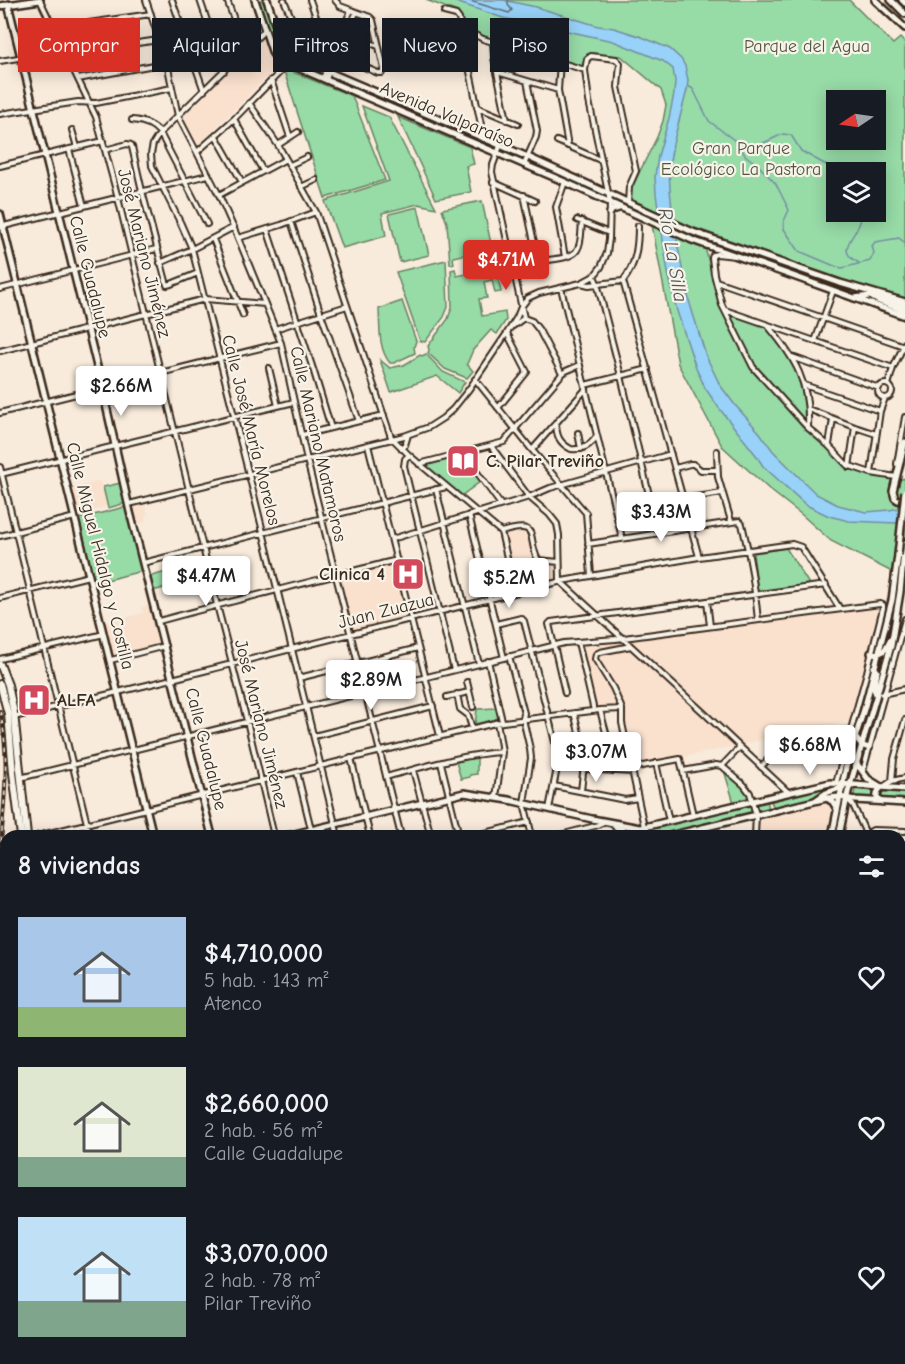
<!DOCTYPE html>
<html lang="es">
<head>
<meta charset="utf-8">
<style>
	body { margin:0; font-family:"Comic Neue",sans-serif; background:#242831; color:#f1f3f6; height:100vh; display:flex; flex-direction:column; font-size:22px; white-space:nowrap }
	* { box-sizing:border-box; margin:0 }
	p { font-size:20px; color:#9ea1a6 }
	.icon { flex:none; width:33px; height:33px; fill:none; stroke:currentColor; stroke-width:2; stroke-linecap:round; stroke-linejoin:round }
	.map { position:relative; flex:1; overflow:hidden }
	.details { position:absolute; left:0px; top:830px; width:906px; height:536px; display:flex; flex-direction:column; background:#171b24; border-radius:18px 18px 0 0; box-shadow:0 3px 15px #0003 }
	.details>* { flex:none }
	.hud { position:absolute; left:18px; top:18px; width:600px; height:54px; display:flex; gap:12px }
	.needle { width:39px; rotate:257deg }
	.controls { position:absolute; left:826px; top:90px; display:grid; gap:12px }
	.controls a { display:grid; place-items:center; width:60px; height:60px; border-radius:0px; background:#171b24; box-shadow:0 3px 15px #0003; font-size:30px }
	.price { position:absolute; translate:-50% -51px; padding:0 14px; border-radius:6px; background:#fff; color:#222; font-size:20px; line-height:39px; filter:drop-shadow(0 2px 3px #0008) }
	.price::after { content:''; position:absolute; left:50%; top:36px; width:18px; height:14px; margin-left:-9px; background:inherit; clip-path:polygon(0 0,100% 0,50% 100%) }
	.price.on { background:#d93025; color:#fff }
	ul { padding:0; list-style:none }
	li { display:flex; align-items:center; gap:18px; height:150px; padding:0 18px }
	li span { display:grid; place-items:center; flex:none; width:168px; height:120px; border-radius:0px; color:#555 }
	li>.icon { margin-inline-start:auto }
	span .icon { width:72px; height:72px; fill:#fffc; stroke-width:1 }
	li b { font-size:26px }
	h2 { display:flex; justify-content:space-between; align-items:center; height:72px; padding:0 18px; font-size:26px }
	.tag { padding:0 21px; border-radius:0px; background:#171b24; box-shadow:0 3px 15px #0003; font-size:21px; line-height:54px }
	.tag.on { background:#d93025; color:#fff }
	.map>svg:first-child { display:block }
</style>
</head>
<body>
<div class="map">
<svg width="905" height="1364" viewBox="0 0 905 1364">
	<rect width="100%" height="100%" fill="#f8ebdc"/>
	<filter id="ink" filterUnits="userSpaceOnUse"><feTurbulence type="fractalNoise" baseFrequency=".0167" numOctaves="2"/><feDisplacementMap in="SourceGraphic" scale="12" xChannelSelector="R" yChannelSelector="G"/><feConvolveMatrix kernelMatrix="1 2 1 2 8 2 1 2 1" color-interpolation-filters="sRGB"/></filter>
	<g filter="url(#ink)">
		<path fill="#fae1ce" d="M264 36 275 69 198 146 183 117Z
			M100 481 107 507 76 515 69 489Z
			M145 503 148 515 145 516 146 522 136 525 131 506Z
			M519 529 528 534 530 538 532 555 535 562 542 565 556 564 557 579 516 588 503 534Z
			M396 562 409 617 353 631 340 577Z
			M890 600 850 721 629 769 618 711H594L578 642 621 638Z
			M149 605 159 645 112 656 104 623 143 613 141 607Z
			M49 691 52 701 19 710 17 700Z
			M826 802 834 810 830 835 759 836V818Z"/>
		<path fill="#97dba7" stroke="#698262" stroke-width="1.5" fill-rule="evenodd" d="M257 0H262L284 50 321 70 320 73 319 74 282 59 274 50Z
			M426 0H849L893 44 900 38 905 43V299L840 279 701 232 718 298 750 364 806 428 849 467 892 480V482L905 478V572L892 570V572L831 541 802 515 770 490 722 446 678 364 652 225 651 211 630 201V191L657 137 663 121 666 105 661 90 621 56 587 54 585 67 477 34 463 27 458 12ZM837 100H876V140H837ZM837 172H876V212H837Z
			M283 68 352 96 385 180 325 198Z
			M395 102 497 147V149L495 151 394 108 393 104Z
			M362 106 389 117 436 208 418 204 382 213 386 236 342 248 325 201 389 181Z
			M398 117 470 147 474 164 466 166 471 192 436 199Z
			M482 201 494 258 469 261 467 254 453 257 454 264H450L447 223 442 209Z
			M418 207 429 255 400 262 389 214Z
			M446 260 448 307 444 317 425 342 420 341 396 272Z
			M496 268 501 292 495 293 492 280 484 282 487 298 479 299 482 316 505 312 506 320 497 334 491 330 473 350 467 364 473 371 467 378 445 369 428 353 429 350 428 346 448 319 452 307 451 270 455 269 457 276Z
			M402 301 416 341 414 347 415 353 394 363H390C378 349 380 326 379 309Z
			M730 314C740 317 752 320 762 325 767 328 771 333 775 338 796 361 804 390 806 420L804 421 752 363 729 315Z
			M426 354 443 372 465 382 458 393 437 376 391 392 380 360 390 368 404 365 420 355 422 356Z
			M463 456 481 481 461 496 425 466Z
			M121 483 126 503 108 508 103 487Z
			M125 507 142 571 95 583 78 519Z
			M786 548 809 584 758 592 753 553Z
			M170 571 173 586 152 591 148 577Z
			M496 708 499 717 498 719 475 724 477 709Z
			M477 756V774L470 775V777L461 779 456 762Z
			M724 770C734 779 745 787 749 799L734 803Z
			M830 786 835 788 812 799 778 808 774 807 771 802 776 798 816 788Z
			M858 788 905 791V801L857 798 854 795 855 790Z
			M767 800 769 810 665 835H648L647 829Z
			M0 973 6 1032V1274L0 1270Z"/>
		<path fill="#98d2f8" stroke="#738fa1" stroke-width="1.5" d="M450 0H503L536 7 598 26 614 28 642 37 670 49 681 59 685 66 688 80 687 90 673 144 669 167 670 189 673 220 685 284 690 304 706 356 720 385 735 405 760 433 773 451 816 494 838 505 866 512 889 510 905 507V521L896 523 849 521 829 516 806 505 763 466 756 455 719 408 705 388 695 365 677 311 668 273 656 194 655 176 658 156 669 118 674 94 675 81 673 69 663 61 613 41 549 27 503 18Z
			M0 1018 6 1075V1254L0 1249Z
			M139 1359H411L417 1364H148Z"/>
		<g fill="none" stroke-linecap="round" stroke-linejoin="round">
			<path stroke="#606d75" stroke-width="1.5" d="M467 0 509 13 512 10 508 5V0"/>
			<path stroke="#738fa1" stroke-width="1.5" d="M688 86 693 89 709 121 734 140 746 156 758 165 776 184 789 210 784 221V229L799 251 837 267 842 268 870 261 874 253 872 246 875 242 899 238 905 243
				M736 141 759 145 783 134 791 135 801 151 828 166 838 172
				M859 263C829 249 865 232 861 212"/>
			<g stroke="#3b2a1e" stroke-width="8">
				<path id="minor" d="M40 0 96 117 118 198 217 605 247 721 274 836
					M146 0 167 63 178 116 219 195 238 238 281 343 307 460 401 836
					M172 0 204 91
					M200 0 224 71
					M227 0 245 50
					M284 0 300 39 378 73H382L384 69 373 20 370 17 340 6 335 0
					M310 0 316 17 319 23 378 46
					M444 12 456 15 459 19 484 139
					M54 28 151 14
					M461 28 483 39 585 70
					M265 30 160 133 153 144 151 154 152 166 181 224 192 249 249 475 338 836
					M493 42 494 58 507 120
					M274 56 278 66 276 75
					M0 61 54 52H73L159 40
					M560 62 558 90 568 146
					M497 72 558 90
					M323 78 351 10
					M78 79 192 58
					M326 79 356 13
					M271 80 290 137
					M249 103 278 145 316 212 391 437 409 455 501 532 515 592
					M477 107 518 124
					M0 114 78 102 96 103 172 88
					M234 119 263 171
					M132 120C144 121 153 124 160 133L207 224
					M72 130 77 147
					M216 136 242 182
					M557 141 600 160
					M278 145 298 132
					M500 146 493 165 492 172 524 318 513 326
					M69 149 84 206
					M105 150 127 144 131 145 132 147 142 191 167 285 171 284 198 273
					M197 152 234 119 281 71 290 66
					M290 165 307 157
					M524 165 536 137 537 131 527 81
					M0 166 103 141
					M493 182 535 201
					M565 182 556 207 565 257
					M301 187 316 180
					M219 195 286 159
					M524 195 538 261
					M577 220 609 233
					M291 221 321 314 359 421
					M0 227 208 175
					M267 229 314 372 331 428
					M238 238 281 225 316 212
					M213 239 243 315
					M735 256 717 254 713 255 712 258 714 274 722 305 753 367 807 427 829 446 847 465 871 473 896 477
					M160 263 192 249 234 227
					M513 271C520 268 528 264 536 262 547 259 571 260 577 250 582 243 581 230 582 221
					M594 276 597 283 621 376 658 533
					M623 281 699 557
					M623 281C636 265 638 246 638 226
					M716 281 904 346
					M581 283 594 276 601 267 607 253 609 239 610 202 589 101 585 70 587 59 591 56 616 59 620 63 618 87 636 171 629 187 628 202
					M561 288 622 538
					M0 289 156 249
					M725 310 893 368
					M524 318 532 321 539 330 562 374
					M768 326C795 358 810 383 808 427
					M275 329 347 306
					M815 341 833 291
					M0 351 205 299 265 304
					M792 357 879 388
					M269 368 278 406
					M475 379 532 450 586 513 591 575
					M878 391a7 7 0 1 1 14 0a7 7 0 1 1-14 0Z
					M585 385 648 369
					M804 385 880 411
					M888 385 893 368 905 343
					M498 408 527 372 507 333
					M808 409 855 427 876 434
					M0 413 281 343
					M556 422C556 435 559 443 571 449 583 450 590 446 597 436
					M578 433 581 449
					M302 435 384 415
					M368 445 440 736
					M829 445 833 419
					M491 446 529 497 549 514 557 524 559 535 560 581 703 712 788 792
					M402 449 405 445 408 435
					M532 450 586 389
					M717 451 718 477 731 521
					M463 453 501 505
					M409 455 405 459 404 466 454 670
					M419 464 504 442 562 374 566 371 580 365
					M897 464 905 417
					M0 467 90 836
					M849 467 855 427
					M675 468 690 464H693L701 470H717
					M871 473 880 411 885 398
					M1 474 294 402
					M436 489 479 664
					M684 499 722 493
					M129 504 404 436 429 427 443 418 453 409 469 389 507 333 517 317 521 307 528 298 539 293 581 283 589 285 623 281
					M469 515 504 658
					M501 532C542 520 526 537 538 560L559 562
					M0 536 75 517
					M392 539 529 497 550 488 671 454
					M588 544 739 521 742 524C750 556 755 587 758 620
					M143 563 446 487
					M0 598 89 576
					M707 601 710 626
					M159 621C238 599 318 580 397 560
					M496 624 521 618 524 621 558 754V763L549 809
					M578 642 594 711
					M631 646 600 652 596 654 595 659 613 688 622 709V723L646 836
					M509 656 524 713 523 719 530 749 531 758 524 803 532 836
					M0 659 104 634
					M111 660 165 646
					M488 661 502 721
					M299 678 418 648
					M467 682 473 707
					M565 693 549 624 551 622 826 585
					M457 694 460 709 468 715 472 728
					M882 694 905 689
					M447 697 469 692
					M600 710 612 755V771
					M574 713 585 755 581 791
					M14 717 172 679 562 581 699 557 792 544 801 547 840 609
					M314 736 433 706
					M351 758 370 836
					M441 763 459 836
					M656 763 669 821
					M722 766 740 747
					M761 767 772 755 777 753 806 746H809L811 749 809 756 796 758 785 751
					M632 768 680 759 693 815
					M584 769 633 772
					M413 770 431 836
					M683 771 716 765 722 766 744 785 750 793 754 808 756 814 755 836
					M863 771 905 619
					M297 772 311 829
					M386 777C423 767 464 754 502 752
					M20 778 564 643 616 639 880 604 883 605V608L867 672 836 783
					M892 781 894 759 905 720
					M554 786 625 800 638 798
					M883 787 892 781 905 778
					M496 798 502 752 497 722
					M848 800 853 805 867 836
					M37 836 495 723 600 710 622 709
					M473 836 529 822
					M556 836 595 826 604 822
					M869 836 871 831 873 830 905 831
					M900 908 905 919
					M900 923 905 921
					M900 948 905 947
					M900 971 905 970
					M900 1011 905 1009
					M900 1037 905 1035
					M900 1050 905 1066
					M900 1111 905 1109
					M900 1255 905 1254
					M900 1341 905 1347
					M0 1344 6 1346
					M37 1359 38 1364
					M610 1359 616 1364
					M663 1359 670 1364
					M682 1359 689 1364
					M875 1359 879 1364
					M6 1364 7 1359
					M75 1364 79 1359
					M563 1364 567 1359
					M732 1364 737 1359
					M776 1364 780 1359
					M790 1364 793 1359
					M833 1364 836 1359"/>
			</g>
			<g stroke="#3b2a1e" stroke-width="10">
				<path id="tertiary" d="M902 0 905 3
					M8 4 102 387 130 512 212 836
					M0 6 40 0
					M0 214 153 836
					M882 802 877 798C876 793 878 790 882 787
					M615 826 632 836
					M286 836 464 793 509 800 592 819 640 828 753 801 830 783 905 789
					M669 836 827 798 840 797 855 800 905 803
					M551 1359 557 1364"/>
			</g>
			<g stroke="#3b2a1e" stroke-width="10">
				<path id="secondary" d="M255 0 273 54 282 61 565 182 692 240 905 316
					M267 0 282 44 285 50 296 58 528 157 693 232 840 283 905 302
					M875 0 905 28
					M891 0 905 14
					M610 213 612 210 619 208
					M872 297 879 301 905 311
					M854 298 870 296H877L905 306
					M898 500 895 498 893 491 905 442
					M871 653C884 655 885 650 890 640
					M874 667 877 671 874 689 876 694
					M855 737 861 745 869 748
					M857 764 868 779 881 787
					M827 798 833 802 837 809
					M816 800 826 793 843 787
					M832 836 846 767 865 706 892 600 898 555
					M839 836 848 792 891 646 900 592 905 543
					M900 1154 905 1172
					M900 1169 905 1185"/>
			</g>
			<g stroke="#3b2a1e" stroke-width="10">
				<path id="primary" d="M0 664 8 685 14 713 27 836
					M0 684 8 714 13 773 21 836"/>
			</g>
			<g stroke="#3b2a1e" stroke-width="11">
				<path id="trunk" d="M0 893 6 913
					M0 924 3 935 6 967
					M0 1140 6 1149
					M0 1272 6 1277
					M0 1281 6 1284
					M0 1293 6 1299
					M50 1359V1361
					M56 1359H57
					M91 1359 99 1364
					M105 1359 110 1364
					M113 1359 118 1364
					M123 1359 131 1364
					M432 1359 438 1364
					M445 1359 451 1364"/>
			</g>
			<use href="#minor" stroke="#f7f3e8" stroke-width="4"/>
			<use href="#tertiary" stroke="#f7f3e8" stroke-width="5"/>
			<use href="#secondary" stroke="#f7f3e8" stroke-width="5"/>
			<use href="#primary" stroke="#f7f3e8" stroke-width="6"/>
			<use href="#trunk" stroke="#f7f3e8" stroke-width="7"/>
			<g stroke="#3b2a1e" stroke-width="4">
				<path id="rail" d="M0 711C11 759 3 808 0 857
					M0 967 2 988
					M0 982 6 1037
					M42 1359 43 1364"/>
			</g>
			<use href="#rail" stroke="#f7f3e8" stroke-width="1.5" stroke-dasharray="4.5" stroke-linecap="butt"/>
			<g stroke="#3b2a1e" stroke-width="10" stroke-linecap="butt">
				<path id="secondary-bridge" d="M898 555 905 491"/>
			</g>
			<use href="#secondary-bridge" stroke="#f7f3e8" stroke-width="5"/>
		</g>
	</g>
	<defs>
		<g id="library-square" transform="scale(1.725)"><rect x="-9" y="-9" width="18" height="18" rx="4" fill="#d1495b" stroke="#f7f3e8"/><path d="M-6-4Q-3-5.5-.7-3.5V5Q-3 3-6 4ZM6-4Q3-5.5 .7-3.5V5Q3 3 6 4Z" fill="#fff"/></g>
		<g id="hospital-square" transform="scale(1.725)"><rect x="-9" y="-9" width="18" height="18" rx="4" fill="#d1495b" stroke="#f7f3e8"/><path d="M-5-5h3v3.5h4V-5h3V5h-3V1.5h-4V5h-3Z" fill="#fff"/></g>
	</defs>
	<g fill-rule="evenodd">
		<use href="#library-square" x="463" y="461"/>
		<use href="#hospital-square" x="408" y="574"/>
		<use href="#hospital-square" x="34" y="700"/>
	</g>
	<g text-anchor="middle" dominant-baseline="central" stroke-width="4.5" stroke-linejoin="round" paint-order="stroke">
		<g font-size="18" fill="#525640" stroke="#f7f3e8">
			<text x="807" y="46">Parque del Agua</text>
			<text x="741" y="148">Gran Parque<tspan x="741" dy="21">Ecológico La Pastora</tspan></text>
		</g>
		<g font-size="18" fill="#3b2a1e" stroke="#f7f3e8">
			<text transform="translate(447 115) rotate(23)">Avenida Valparaíso</text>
			<text transform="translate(144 253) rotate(76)">José Mariano Jiménez</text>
			<text transform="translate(90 277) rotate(76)">Calle Guadalupe</text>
			<text transform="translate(251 430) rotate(76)">Calle José María Morelos</text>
			<text transform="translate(318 444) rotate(77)">Calle Mariano Matamoros</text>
			<text transform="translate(100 556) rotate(76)">Calle Miguel Hidalgo y Costilla</text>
			<text transform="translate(386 611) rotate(-14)">Juan Zuazua</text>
			<text transform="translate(261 724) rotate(76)">José Mariano Jiménez</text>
			<text transform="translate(206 749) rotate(76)">Calle Guadalupe</text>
		</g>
		<g font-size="18" font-weight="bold" fill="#3b2a1e" stroke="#f7f3e8" text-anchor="start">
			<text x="486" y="461">C. Pilar Treviño</text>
			<text x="385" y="574" text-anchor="end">Clinica 4</text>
			<text x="57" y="700">ALFA</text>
		</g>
		<g font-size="20" font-style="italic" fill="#525454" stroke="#f7f3e8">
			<text transform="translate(673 255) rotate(80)">Río La Silla</text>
		</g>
	</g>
</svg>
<div class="controls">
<a><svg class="needle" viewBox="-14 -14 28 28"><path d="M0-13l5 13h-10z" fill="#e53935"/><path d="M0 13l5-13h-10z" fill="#9ea1a6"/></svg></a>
<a><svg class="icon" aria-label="layers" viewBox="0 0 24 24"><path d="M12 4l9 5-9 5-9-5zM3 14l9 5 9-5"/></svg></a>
</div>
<b class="price on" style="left:506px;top:291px">$4.71M</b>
<b class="price" style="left:121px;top:417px">$2.66M</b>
<b class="price" style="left:661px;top:543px">$3.43M</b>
<b class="price" style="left:206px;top:607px">$4.47M</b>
<b class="price" style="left:509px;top:609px">$5.2M</b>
<b class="price" style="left:371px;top:711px">$2.89M</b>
<b class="price" style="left:810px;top:776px">$6.68M</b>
<b class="price" style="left:596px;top:783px">$3.07M</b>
<div class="hud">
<a class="tag on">Comprar</a>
<a class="tag">Alquilar</a>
<a class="tag">Filtros</a>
<a class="tag">Nuevo</a>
<a class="tag">Piso</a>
</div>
<section class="details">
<h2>8 viviendas<svg class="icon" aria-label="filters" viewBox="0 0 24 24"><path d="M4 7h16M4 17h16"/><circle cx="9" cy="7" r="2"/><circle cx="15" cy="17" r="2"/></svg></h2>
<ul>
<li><span style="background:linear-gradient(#a9c7e8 75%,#8fb573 0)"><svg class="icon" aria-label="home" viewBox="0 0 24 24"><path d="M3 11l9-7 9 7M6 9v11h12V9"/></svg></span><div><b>$4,710,000</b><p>5 hab. · 143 m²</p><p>Atenco</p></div><svg class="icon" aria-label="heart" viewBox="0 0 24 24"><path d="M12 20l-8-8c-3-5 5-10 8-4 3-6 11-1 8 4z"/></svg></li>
<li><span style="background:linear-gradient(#dfe7d0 75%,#7fa58c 0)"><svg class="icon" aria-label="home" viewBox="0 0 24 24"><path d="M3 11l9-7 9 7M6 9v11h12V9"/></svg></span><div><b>$2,660,000</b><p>2 hab. · 56 m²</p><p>Calle Guadalupe</p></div><svg class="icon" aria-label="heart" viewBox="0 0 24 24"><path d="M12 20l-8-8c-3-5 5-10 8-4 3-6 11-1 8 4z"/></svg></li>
<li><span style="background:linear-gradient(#bfe0f5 70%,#7fa58c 0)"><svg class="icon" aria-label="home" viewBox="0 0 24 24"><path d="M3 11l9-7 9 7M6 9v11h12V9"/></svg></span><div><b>$3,070,000</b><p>2 hab. · 78 m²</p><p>Pilar Treviño</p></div><svg class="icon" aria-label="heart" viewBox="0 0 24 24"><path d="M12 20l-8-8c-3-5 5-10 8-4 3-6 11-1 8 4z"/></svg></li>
</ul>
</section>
</div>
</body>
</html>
